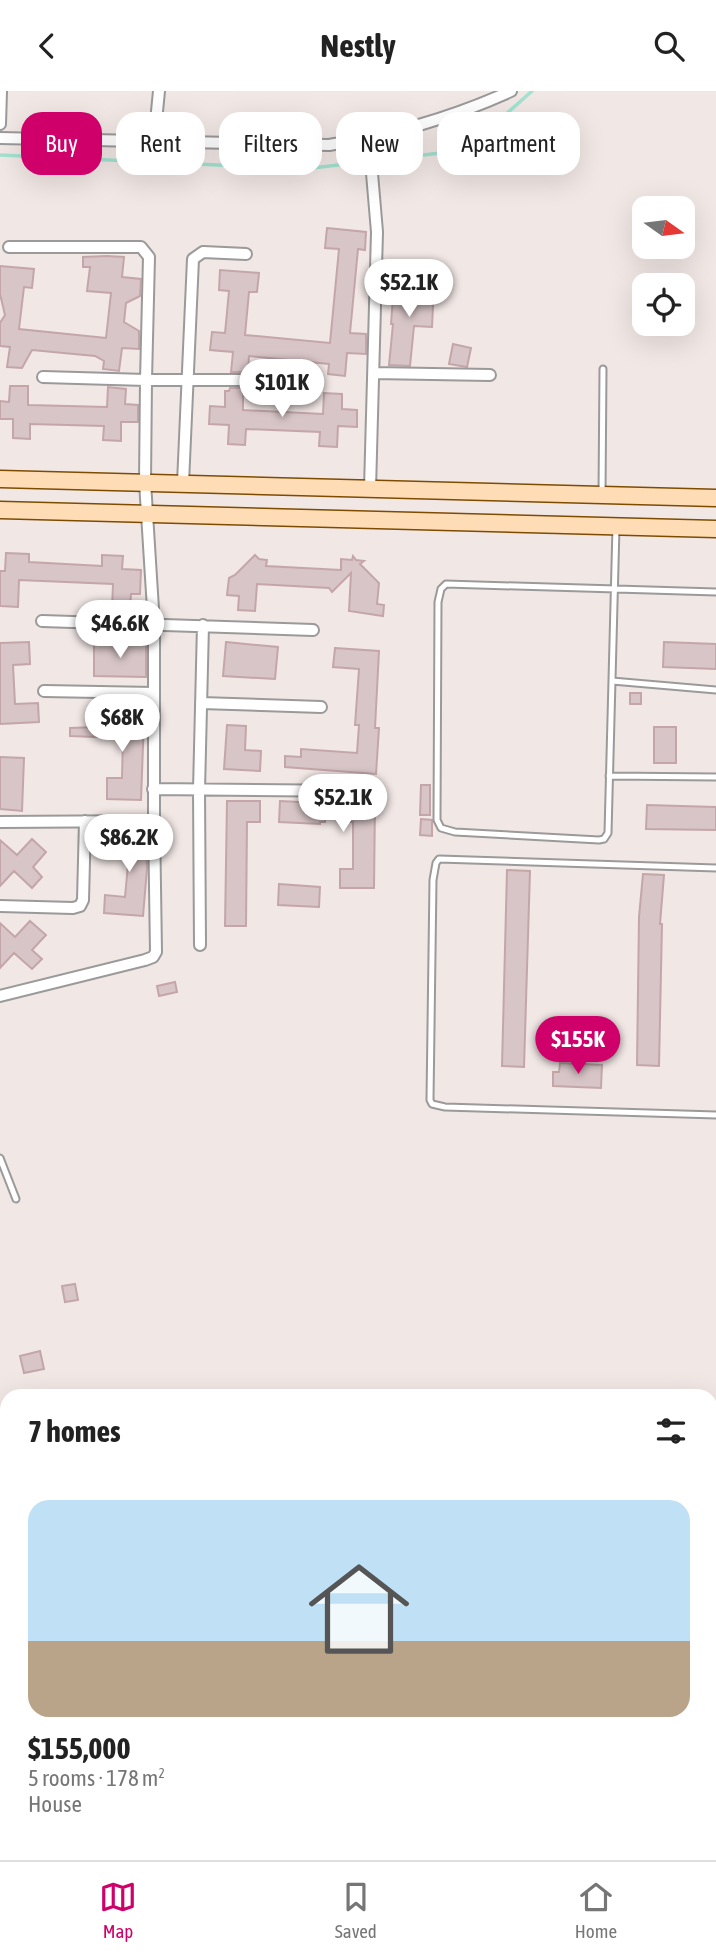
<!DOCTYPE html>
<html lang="en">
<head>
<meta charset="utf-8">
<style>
	body { margin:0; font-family:"Asap Condensed",sans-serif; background:#f2f2f2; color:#222; height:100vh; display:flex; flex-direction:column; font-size:26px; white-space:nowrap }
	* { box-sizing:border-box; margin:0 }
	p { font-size:23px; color:#767676 }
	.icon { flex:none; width:38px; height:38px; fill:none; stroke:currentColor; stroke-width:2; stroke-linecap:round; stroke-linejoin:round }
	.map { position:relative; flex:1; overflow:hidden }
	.panel { position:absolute; left:0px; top:1298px; width:718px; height:471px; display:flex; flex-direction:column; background:#fff; border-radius:21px 21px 0 0; box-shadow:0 7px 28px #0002 }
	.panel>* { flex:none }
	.hud { position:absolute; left:21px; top:21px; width:676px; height:63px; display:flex; gap:14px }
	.needle { width:46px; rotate:104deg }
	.tools { position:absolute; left:632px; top:105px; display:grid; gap:14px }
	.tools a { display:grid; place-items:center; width:63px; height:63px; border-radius:14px; background:#fff; box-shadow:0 7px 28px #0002; font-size:35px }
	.price { position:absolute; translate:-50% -60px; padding:0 16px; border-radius:24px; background:#fff; color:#222; font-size:23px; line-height:46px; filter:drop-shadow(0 2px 4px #0008) }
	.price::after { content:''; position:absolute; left:50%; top:42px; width:21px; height:16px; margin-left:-10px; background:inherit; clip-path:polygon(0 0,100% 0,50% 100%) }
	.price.active { background:#d0006a; color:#fff }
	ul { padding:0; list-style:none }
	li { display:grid; align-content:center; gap:14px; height:371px; padding:0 28px }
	li span { display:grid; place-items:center; height:217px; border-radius:21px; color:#555 }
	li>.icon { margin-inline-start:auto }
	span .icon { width:126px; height:126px; fill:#fffc; stroke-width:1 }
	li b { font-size:30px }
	h2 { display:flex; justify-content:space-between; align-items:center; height:84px; padding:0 28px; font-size:30px }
	.chip { padding:0 24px; border-radius:21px; background:#fff; box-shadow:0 7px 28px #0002; font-size:24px; line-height:63px }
	.chip.active { background:#d0006a; color:#fff }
	header { display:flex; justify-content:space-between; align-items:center; height:91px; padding:0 28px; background:#fff; font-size:32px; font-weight:700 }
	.tab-bar { display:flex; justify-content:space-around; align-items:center; height:98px; border-top:2px solid #e0e0e0; background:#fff; font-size:19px; color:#767676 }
	.tab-bar a { display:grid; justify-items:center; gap:4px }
	.tab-bar .active { color:#d0006a }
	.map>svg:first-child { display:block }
</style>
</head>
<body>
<header><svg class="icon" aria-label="back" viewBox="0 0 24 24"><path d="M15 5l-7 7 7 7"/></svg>Nestly<svg class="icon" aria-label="search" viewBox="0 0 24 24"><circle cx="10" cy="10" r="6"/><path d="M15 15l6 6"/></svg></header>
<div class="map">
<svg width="716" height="1769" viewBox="0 0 716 1769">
	<rect width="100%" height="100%" fill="#f1e7e5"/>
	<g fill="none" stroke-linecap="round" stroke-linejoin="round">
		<path stroke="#a3e2d0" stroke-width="3.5" d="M0 64 304 78 466 59 532 0"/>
	</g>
	<path fill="#d8c5c7" stroke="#c4a6a9" stroke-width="2" d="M327 137 366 141 365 159 358 158 350 242 366 243V263L347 262 345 285 328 283 329 273 249 265 248 281H231L233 261 210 259 212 241 225 242 229 200 219 199 220 179 259 182 257 201H249L245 244 330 252 339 158 325 157Z
		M107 165 124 166 122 186 141 188 140 205 126 212 124 231 139 240V258L122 257 119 280 103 278 104 270 95 265 32 259 22 277 7 276 10 256 0 255V232L5 224 0 203V175L34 178 32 197 24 196 19 238 106 247 111 202 87 200 90 176H83V166Z
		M394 193 434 195 432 236 414 235 410 275 389 274 393 233H391Z
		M453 253 471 257 467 276 449 273Z
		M10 295H28V314L107 316 108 296 126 298 125 313 138 314V331H121V350L103 349 104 335 30 333V348L13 347V328H0V310L9 311Z
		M230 297H243V319L323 323 324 302 342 303V318L357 319V336L338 335 337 356 319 355 320 341 246 338 245 354 228 353 229 334 209 333 210 315 225 316V300H229Z
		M6 462 29 463V471L102 475V464L123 465 122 478 141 479 140 503H131L130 517H112L113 493 19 489 18 516 0 515V480H5Z
		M255 464 259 468 267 469 266 475 341 479V468L352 469 353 465 356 469 364 470 360 473 379 492 377 513 384 514 383 525 349 520 351 482 332 501 329 497 257 493 255 520 238 519 239 505 227 504 229 487 235 484Z
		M29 551 30 573 13 574 15 613 38 612 39 631 0 633V552Z
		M226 551 278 556 275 588 223 585Z
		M664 551 716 553V578L663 576Z
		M94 552H146V586L94 585Z
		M335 557 379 560 375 637H379L376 683 285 676V665L301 666V658L357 662 359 634H355L359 578 333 576Z
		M630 602H641V613H630Z
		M99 626 144 627 141 709 107 708V687H122L123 647 70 645V637L98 636Z
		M227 634 246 635 245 659 261 660 260 680 224 678Z
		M654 636H676V672H654Z
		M0 666 24 667 22 720 0 718Z
		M421 694H430V724H420Z
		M227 710H260V731H247L246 835H225Z
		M280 710 339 713V711H375L374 797H340V778H353V731H340V726L325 725V731H320V733L279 731Z
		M647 714 716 716V739L646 738Z
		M421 728 432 729V745L420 744Z
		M106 741 146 744 147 778 143 825 104 822 105 804 125 806 129 762 105 760Z
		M32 748 46 761 33 776 42 786 32 797 14 780 0 795V749L17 764Z
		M507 779 530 780 524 976 502 975Z
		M643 783 664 784 660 833H662L659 975 637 974 639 826Z
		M279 793 320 796 319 816 278 814Z
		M30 830 46 844 32 859 42 868 32 878 14 862 0 877V832L15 846Z
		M175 891 177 901 159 905 157 895Z
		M560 972 602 974 601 997 553 995V981H559Z
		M75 1193 78 1209 65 1211 62 1195Z
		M40 1260 44 1278 24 1282 20 1265Z"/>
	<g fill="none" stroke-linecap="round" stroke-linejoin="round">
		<g stroke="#9a9a9a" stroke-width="9">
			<path id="lane" d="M602 403 603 278
				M616 436C613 538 611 640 608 742L604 748 599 749 455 741 441 737 437 729 438 511 441 498 446 493 716 501
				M612 590 716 599
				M609 685 716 686
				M716 777 439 768 436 772 433 789 430 1009 432 1013 445 1016 716 1024
				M0 1067 16 1108"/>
		</g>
		<g stroke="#9a9a9a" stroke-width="14">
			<path id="street" d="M0 33 1 0
				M0 47 329 54C391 44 454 26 511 0
				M369 47 377 141 370 398
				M154 51 159 0
				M9 156H141L149 166 146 289 43 286
				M374 282 490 284
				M183 392 193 168 203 161 246 163
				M42 530 313 539
				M44 600 154 602
				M201 612 321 616
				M153 698 360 700
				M0 731 154 730
				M0 815 73 817 80 815 83 809 85 730
				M200 854 199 699 203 534
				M0 905 145 869 153 866 156 861 154 730V534L145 391 146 289H299
				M0 1391 7 1402
				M0 1453 7 1450
				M135 1762 136 1769"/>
		</g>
		<g stroke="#7e4b00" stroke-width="19">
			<path id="secondary" d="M0 388 716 407
				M0 419 716 438"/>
		</g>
		<use href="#lane" stroke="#fff" stroke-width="5"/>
		<use href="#street" stroke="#fff" stroke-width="10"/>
		<use href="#secondary" stroke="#feddb6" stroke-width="16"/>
	</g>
</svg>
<div class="tools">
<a><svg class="needle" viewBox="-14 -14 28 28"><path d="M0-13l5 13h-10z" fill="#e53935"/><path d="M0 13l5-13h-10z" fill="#767676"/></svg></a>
<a><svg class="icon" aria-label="locate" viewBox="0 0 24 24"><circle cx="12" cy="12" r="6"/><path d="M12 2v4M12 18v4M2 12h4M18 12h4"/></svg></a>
</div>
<b class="price" style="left:409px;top:228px">$52.1K</b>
<b class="price" style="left:282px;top:328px">$101K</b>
<b class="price" style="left:120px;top:569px">$46.6K</b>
<b class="price" style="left:122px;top:663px">$68K</b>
<b class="price" style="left:343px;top:743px">$52.1K</b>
<b class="price" style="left:129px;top:783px">$86.2K</b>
<b class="price active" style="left:578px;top:985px">$155K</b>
<div class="hud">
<a class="chip active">Buy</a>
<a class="chip">Rent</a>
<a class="chip">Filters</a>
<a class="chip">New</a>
<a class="chip">Apartment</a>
</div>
<section class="panel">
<h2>7 homes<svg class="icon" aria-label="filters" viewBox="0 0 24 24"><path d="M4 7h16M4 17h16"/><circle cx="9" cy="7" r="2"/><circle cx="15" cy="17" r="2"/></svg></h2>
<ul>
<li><span style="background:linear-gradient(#bfe0f5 65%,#b9a48a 0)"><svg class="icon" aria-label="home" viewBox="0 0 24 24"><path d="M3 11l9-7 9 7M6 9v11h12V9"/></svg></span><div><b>$155,000</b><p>5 rooms · 178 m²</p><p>House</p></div></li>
</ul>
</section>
</div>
<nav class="tab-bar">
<a class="active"><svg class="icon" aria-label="map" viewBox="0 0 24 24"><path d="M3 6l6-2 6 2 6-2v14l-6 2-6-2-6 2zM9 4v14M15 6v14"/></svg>Map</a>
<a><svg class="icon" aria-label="saved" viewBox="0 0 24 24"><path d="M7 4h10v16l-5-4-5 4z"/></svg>Saved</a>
<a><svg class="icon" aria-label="home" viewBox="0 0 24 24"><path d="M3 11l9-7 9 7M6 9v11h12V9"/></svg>Home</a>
</nav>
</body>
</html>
